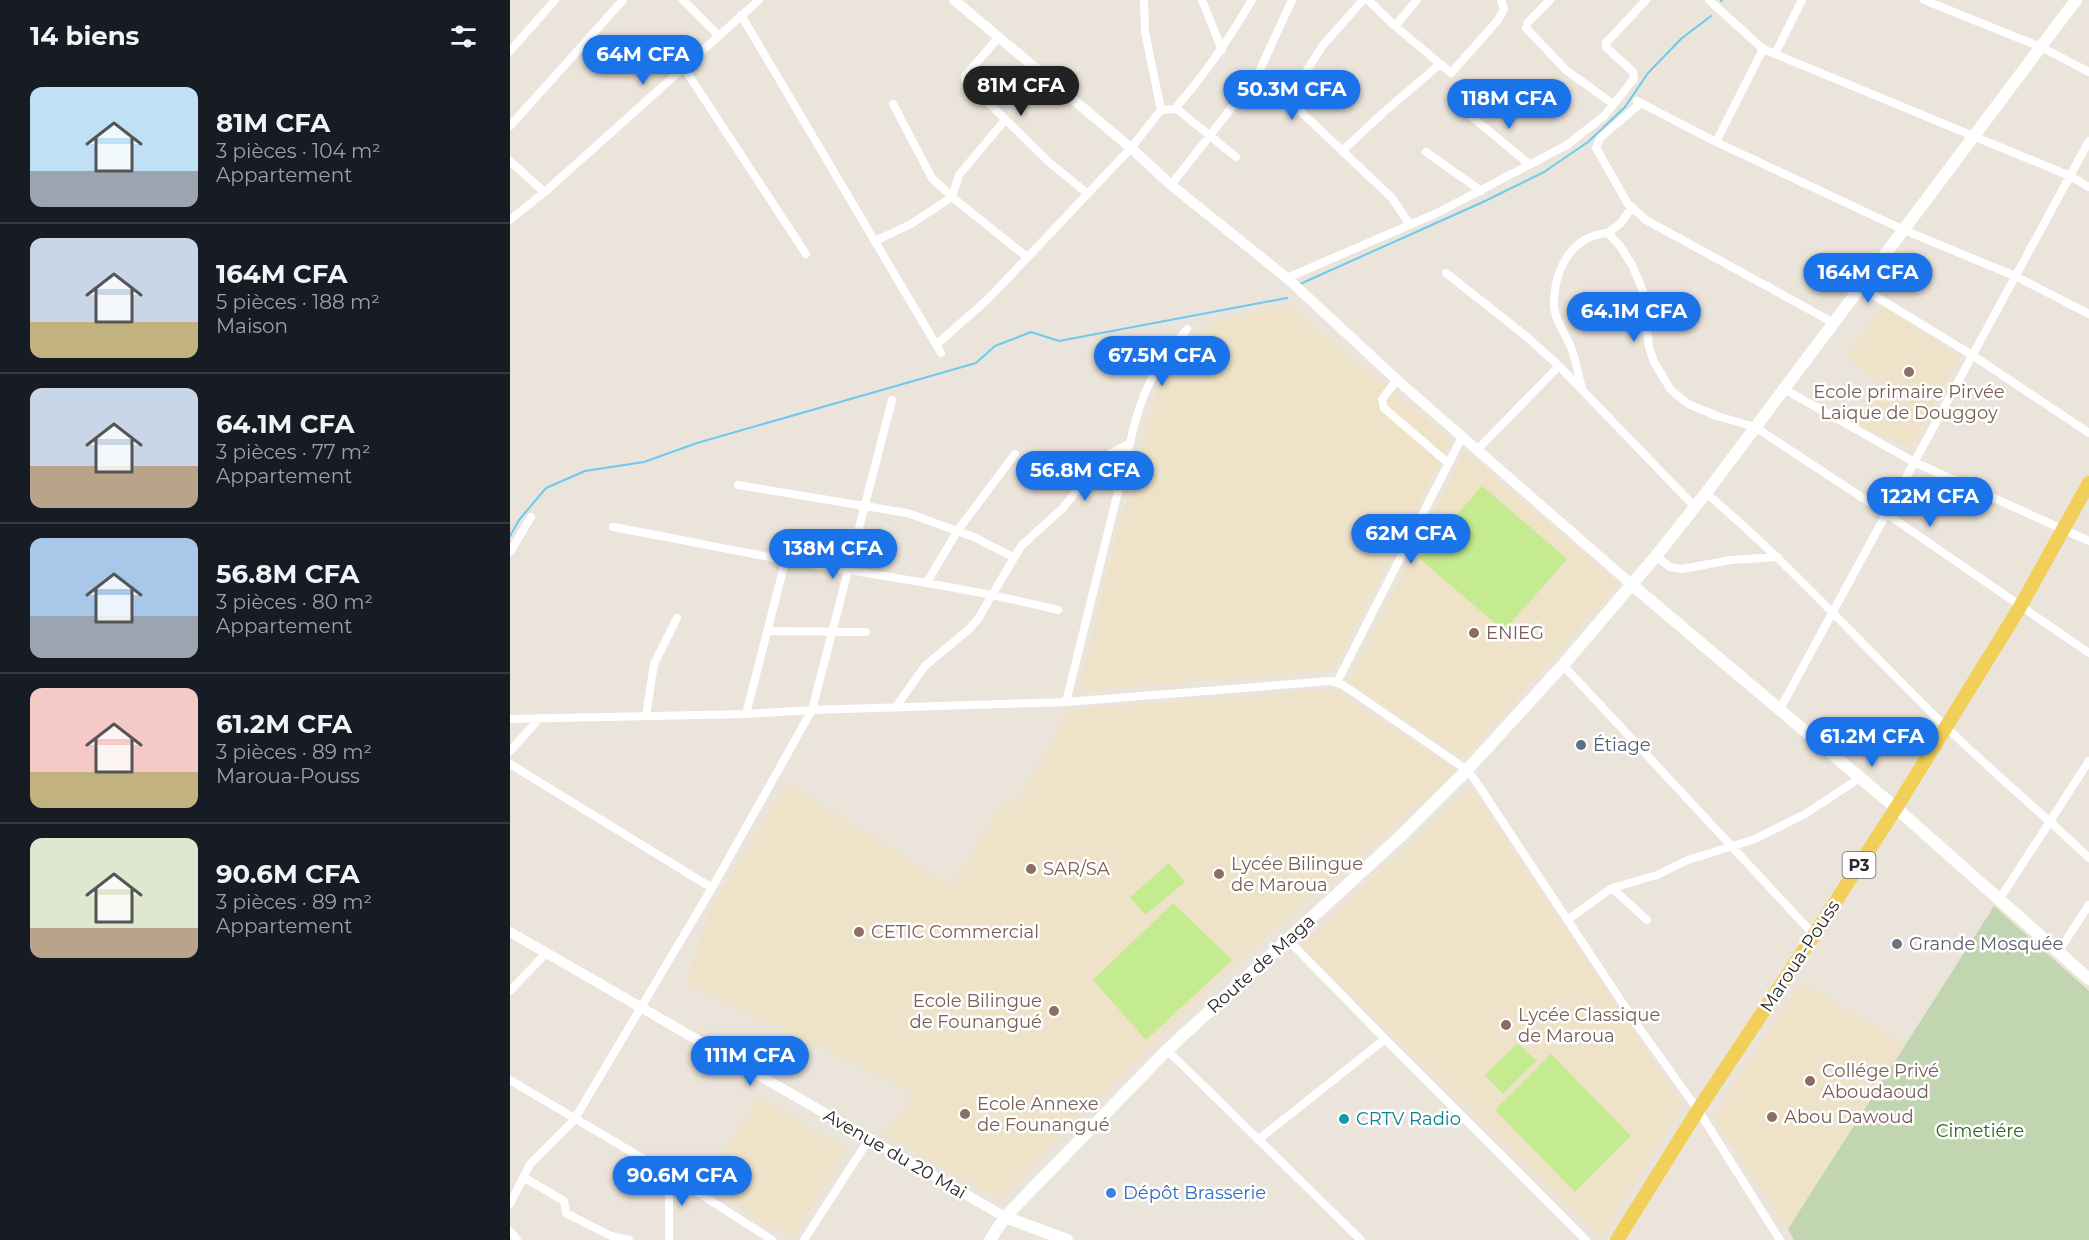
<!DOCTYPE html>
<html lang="fr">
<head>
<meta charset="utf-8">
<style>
	body { margin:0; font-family:Montserrat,sans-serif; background:#242831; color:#f1f3f6; height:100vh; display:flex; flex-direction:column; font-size:22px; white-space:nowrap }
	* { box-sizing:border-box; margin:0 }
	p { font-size:20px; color:#9ea1a6 }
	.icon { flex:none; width:33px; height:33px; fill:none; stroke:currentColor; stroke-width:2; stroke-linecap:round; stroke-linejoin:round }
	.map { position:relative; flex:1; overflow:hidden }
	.details { display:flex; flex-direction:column; background:#171b24; width:510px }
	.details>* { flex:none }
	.price { position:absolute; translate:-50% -51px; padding:0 14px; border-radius:21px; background:#1a73e8; color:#fff; font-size:20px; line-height:39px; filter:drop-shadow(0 2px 3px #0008) }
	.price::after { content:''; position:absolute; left:50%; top:36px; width:18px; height:14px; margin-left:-9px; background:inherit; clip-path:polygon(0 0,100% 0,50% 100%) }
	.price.active { background:#222; color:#fff }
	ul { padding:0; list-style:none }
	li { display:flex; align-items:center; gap:18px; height:150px; padding:0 30px }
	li+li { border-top:2px solid #363941 }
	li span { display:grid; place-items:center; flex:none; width:168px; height:120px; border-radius:12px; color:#555 }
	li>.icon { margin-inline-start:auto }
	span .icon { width:72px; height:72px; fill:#fffc; stroke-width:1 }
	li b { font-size:26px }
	h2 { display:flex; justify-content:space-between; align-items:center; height:72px; padding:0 30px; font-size:26px }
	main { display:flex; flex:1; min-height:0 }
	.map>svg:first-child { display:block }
</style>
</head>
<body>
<main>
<section class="details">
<h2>14 biens<svg class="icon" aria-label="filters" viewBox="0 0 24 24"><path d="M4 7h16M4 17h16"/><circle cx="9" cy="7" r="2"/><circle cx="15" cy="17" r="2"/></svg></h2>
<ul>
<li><span style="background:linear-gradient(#bfe0f5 70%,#9aa5b1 0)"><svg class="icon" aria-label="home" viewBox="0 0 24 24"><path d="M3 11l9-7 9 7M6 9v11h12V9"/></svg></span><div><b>81M CFA</b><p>3 pièces · 104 m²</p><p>Appartement</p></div></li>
<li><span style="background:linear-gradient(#c9d6e8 70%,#c2b280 0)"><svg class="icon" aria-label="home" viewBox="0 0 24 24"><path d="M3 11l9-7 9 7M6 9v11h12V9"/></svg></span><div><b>164M CFA</b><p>5 pièces · 188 m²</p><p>Maison</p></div></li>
<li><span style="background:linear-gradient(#c9d6e8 65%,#b9a48a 0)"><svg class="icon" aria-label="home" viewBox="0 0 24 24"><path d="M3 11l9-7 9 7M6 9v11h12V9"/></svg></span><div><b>64.1M CFA</b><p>3 pièces · 77 m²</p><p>Appartement</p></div></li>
<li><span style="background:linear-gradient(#a9c7e8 65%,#9aa5b1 0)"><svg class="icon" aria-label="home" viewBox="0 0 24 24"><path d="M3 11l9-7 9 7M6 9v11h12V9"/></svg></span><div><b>56.8M CFA</b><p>3 pièces · 80 m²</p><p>Appartement</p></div></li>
<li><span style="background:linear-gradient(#f6c9c9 70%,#c2b280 0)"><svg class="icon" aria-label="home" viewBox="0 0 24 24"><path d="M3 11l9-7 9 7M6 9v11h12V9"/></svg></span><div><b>61.2M CFA</b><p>3 pièces · 89 m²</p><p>Maroua-Pouss</p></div></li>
<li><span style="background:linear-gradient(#dfe7d0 75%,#b9a48a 0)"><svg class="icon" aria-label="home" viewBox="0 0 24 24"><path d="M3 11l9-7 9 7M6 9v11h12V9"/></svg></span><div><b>90.6M CFA</b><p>3 pièces · 89 m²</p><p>Appartement</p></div></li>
</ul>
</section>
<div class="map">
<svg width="1579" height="1240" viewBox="0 0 1579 1240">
	<rect width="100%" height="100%" fill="#ebe4da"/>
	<path fill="#eee2c9" d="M776 305 941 440 824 670 569 691 604 544 650 382 696 324Z
		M1374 305 1449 357 1401 448 1342 423 1376 387 1336 356Z
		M955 451 1109 584 954 758 838 682Z
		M819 690 829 694 947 769 935 782 746 945 678 1009 548 1139 491 1200 374 1135 405 1093 176 984 201 908 277 782 440 887 495 801 507 803 559 710Z
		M960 787 1173 1105 1091 1237 790 946Z
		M1291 982 1395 1044 1278 1229 1203 1118Z
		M250 1098 337 1149 281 1239 191 1184Z"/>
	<path fill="#c2d5b1" d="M1484 906 1579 991V1240H1284L1278 1229Z"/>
	<path fill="#c4eb90" d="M972 486 1057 559 994 631 909 558Z
		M659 863 675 882 635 915 620 897Z
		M663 903 722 960 636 1040 583 980Z
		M1008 1043 1026 1061 993 1094 975 1075Z
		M1041 1054 1121 1136 1065 1192 985 1110Z"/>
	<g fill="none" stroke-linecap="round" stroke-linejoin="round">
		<path stroke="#6acbf0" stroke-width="2" d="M1211 1 1212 0
			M790 284 973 202 1034 172 1078 142 1115 107 1138 73 1172 38 1201 16
			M0 536 9 520 36 488 75 471 134 462 187 443 466 363 485 346 521 332 549 341 777 298"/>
		<path stroke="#fff" stroke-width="8" d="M173 0 209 36
			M692 0 712 50
			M858 0 885 26 941 73 988 20 994 9 991 0
			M1040 0 1018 22 1016 28 1056 70 1103 104
			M1199 0 1253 49 1560 176 1579 187
			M1414 0 1531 47 1579 72
			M231 15 431 353
			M885 26 907 0
			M489 37 455 76V80L540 163 577 193
			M0 51 45 0
			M1265 54 1292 0
			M174 68 296 254
			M749 72 882 198 900 225
			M778 100 813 45 853 0
			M1127 101 1206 142 1394 230 1505 276 1579 314
			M1131 103 1090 138 1086 148 1118 204 1136 220 1324 323
			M383 104 422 178 442 197 517 257
			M667 109 668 105C697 72 720 37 742 0
			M651 110 667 109 726 157
			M962 117 1019 164
			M0 126 113 0
			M1206 142 1253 49
			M833 150 874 112 930 64
			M916 152 971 191
			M0 161 34 192
			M661 185 748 74 782 0
			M1122 207 1111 223 1098 233 1110 246 1122 265 1133 291 1139 347 1144 362 1161 390 1178 404 1207 416 1245 427 1377 514 1579 653
			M0 220 37 190 249 0
			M365 241 401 224 442 197 449 175 495 120
			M936 273 1016 336 1049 366 1185 507
			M777 278 927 213 1057 145 1094 116 1124 79 1123 72 1096 47V43L1136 0
			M1353 286 1365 296 1462 355 1579 433
			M426 345 479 298 621 148 651 110 635 32 634 0
			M887 380 872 399 874 408 938 463
			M1072 388C1068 375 1066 360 1061 347 1055 333 1044 319 1044 304 1044 270 1062 235 1098 233
			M1274 389 1404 462 1579 541
			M620 443C630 394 645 366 677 329
			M967 450 1049 366
			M228 485 397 513 464 537 503 557
			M1196 493C1281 565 1355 648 1434 725 1481 771 1532 813 1579 858
			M103 527C170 539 238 554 305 565 387 578 468 590 548 610
			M0 552 21 517
			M1146 556 1160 567 1172 569 1221 560 1268 557
			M417 582 448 530 505 454
			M257 631 356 632
			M1053 665 1304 935
			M827 682 952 437
			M385 708 415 666 458 630 468 619 511 546 553 508 590 459 620 443 556 702
			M1270 709 1579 141
			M236 714 276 558
			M136 716 144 664 167 618
			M0 719 236 714 302 710 556 702 821 681 833 685 957 770 963 777 1125 1022 1188 1110 1270 1240
			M0 751 30 718
			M0 764 202 888
			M1102 888 1137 920
			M1489 900 1579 761
			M1057 920 1102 888 1147 875 1178 860 1245 839 1295 814 1350 778
			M778 940 875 1039 1076 1240
			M1548 952 1579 905
			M0 991 36 953
			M657 1050 851 1240
			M0 1080 159 1174 262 1240
			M748 1140 875 1039
			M13 1177 54 1201 56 1213 101 1236 119 1240
			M0 1204 20 1164 64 1120 202 888 302 710 382 400
			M0 1231 7 1240
			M159 1240V1174
			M294 1240 359 1139"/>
		<path stroke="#fff" stroke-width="10" d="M444 0 621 148 661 185 777 278 887 380 1121 584
			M0 932 495 1217"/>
		<path stroke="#fff" stroke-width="12" d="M1121 584 1386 808 1579 979
			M495 1217 557 1240
			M480 1240 495 1217 657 1050 894 833 957 770 1053 665 1146 556 1196 493 1566 0"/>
		<path stroke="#f2cf58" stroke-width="14" d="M1107 1240 1188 1110 1304 935 1386 808 1510 607 1579 483"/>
	</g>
	<g fill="#8d6e63" stroke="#fff" stroke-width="2">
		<circle cx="1399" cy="372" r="6"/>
		<circle cx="964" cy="633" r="6"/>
		<circle cx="521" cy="869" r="6"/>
		<circle cx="709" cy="874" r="6"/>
		<circle cx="349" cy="932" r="6"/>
		<circle cx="544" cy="1011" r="6"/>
		<circle cx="996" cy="1025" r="6"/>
		<circle cx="1300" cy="1081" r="6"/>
		<circle cx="455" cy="1114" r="6"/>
		<circle cx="1262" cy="1117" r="6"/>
	</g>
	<circle fill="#5c6f8a" stroke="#fff" stroke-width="2" cx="1071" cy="745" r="6"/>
	<circle fill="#6b7280" stroke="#fff" stroke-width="2" cx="1387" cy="944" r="6"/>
	<circle fill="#0f9aa8" stroke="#fff" stroke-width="2" cx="834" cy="1119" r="6"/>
	<circle fill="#3f7fe0" stroke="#fff" stroke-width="2" cx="601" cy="1193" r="6"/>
	<g text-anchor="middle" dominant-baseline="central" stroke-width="5" stroke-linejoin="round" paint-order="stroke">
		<rect fill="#fff" stroke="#696969" stroke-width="1.5" x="1332.5" y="852" width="33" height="26" rx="4.5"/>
		<g font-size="16" font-weight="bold" fill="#292929">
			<text x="1349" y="865">P3</text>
		</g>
		<g font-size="18" fill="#785e54" stroke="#fff" text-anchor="start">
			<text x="1399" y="392" text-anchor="middle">Ecole primaire Pirvée<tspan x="1399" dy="21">Laique de Douggoy</tspan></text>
			<text x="976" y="633">ENIEG</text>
			<text x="721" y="864">Lycée Bilingue<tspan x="721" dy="21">de Maroua</tspan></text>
			<text x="533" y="869">SAR/SA</text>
			<text x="361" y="932">CETIC Commercial</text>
			<text x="532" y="1001" text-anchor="end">Ecole Bilingue<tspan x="532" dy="21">de Founangué</tspan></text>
			<text x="1008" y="1015">Lycée Classique<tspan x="1008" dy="21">de Maroua</tspan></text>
			<text x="1312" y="1071">Collége Privé<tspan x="1312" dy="21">Aboudaoud</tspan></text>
			<text x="467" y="1104">Ecole Annexe<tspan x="467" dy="21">de Founangué</tspan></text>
			<text x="1274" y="1117">Abou Dawoud</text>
		</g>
		<g font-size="18" fill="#4e5e75" stroke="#fff" text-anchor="start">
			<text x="1083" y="745">Étiage</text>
		</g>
		<g font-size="18" fill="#5b616d" stroke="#fff" text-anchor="start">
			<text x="1399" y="944">Grande Mosquée</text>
		</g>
		<g font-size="18" fill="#292929" stroke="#fff">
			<text transform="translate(1290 956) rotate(-57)">Maroua-Pouss</text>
			<text transform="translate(751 964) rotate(-42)">Route de Maga</text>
			<text transform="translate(385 1154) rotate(30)">Avenue du 20 Mai</text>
		</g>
		<g font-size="18" fill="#0d838f" stroke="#fff" text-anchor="start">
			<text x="846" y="1119">CRTV Radio</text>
		</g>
		<g font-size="18" fill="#286618" stroke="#fff">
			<text x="1470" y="1131">Cimetiére</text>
		</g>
		<g font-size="18" fill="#366cbe" stroke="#fff" text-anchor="start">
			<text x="613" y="1193">Dépôt Brasserie</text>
		</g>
	</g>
</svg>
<b class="price" style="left:133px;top:86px">64M CFA</b>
<b class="price active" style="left:511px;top:117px">81M CFA</b>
<b class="price" style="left:782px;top:121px">50.3M CFA</b>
<b class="price" style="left:999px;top:130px">118M CFA</b>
<b class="price" style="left:1358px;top:304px">164M CFA</b>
<b class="price" style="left:1124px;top:343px">64.1M CFA</b>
<b class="price" style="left:652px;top:387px">67.5M CFA</b>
<b class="price" style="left:575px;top:502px">56.8M CFA</b>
<b class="price" style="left:1420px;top:528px">122M CFA</b>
<b class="price" style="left:901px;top:565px">62M CFA</b>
<b class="price" style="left:323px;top:580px">138M CFA</b>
<b class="price" style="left:1362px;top:768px">61.2M CFA</b>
<b class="price" style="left:240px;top:1087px">111M CFA</b>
<b class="price" style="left:172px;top:1207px">90.6M CFA</b>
</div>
</main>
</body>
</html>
